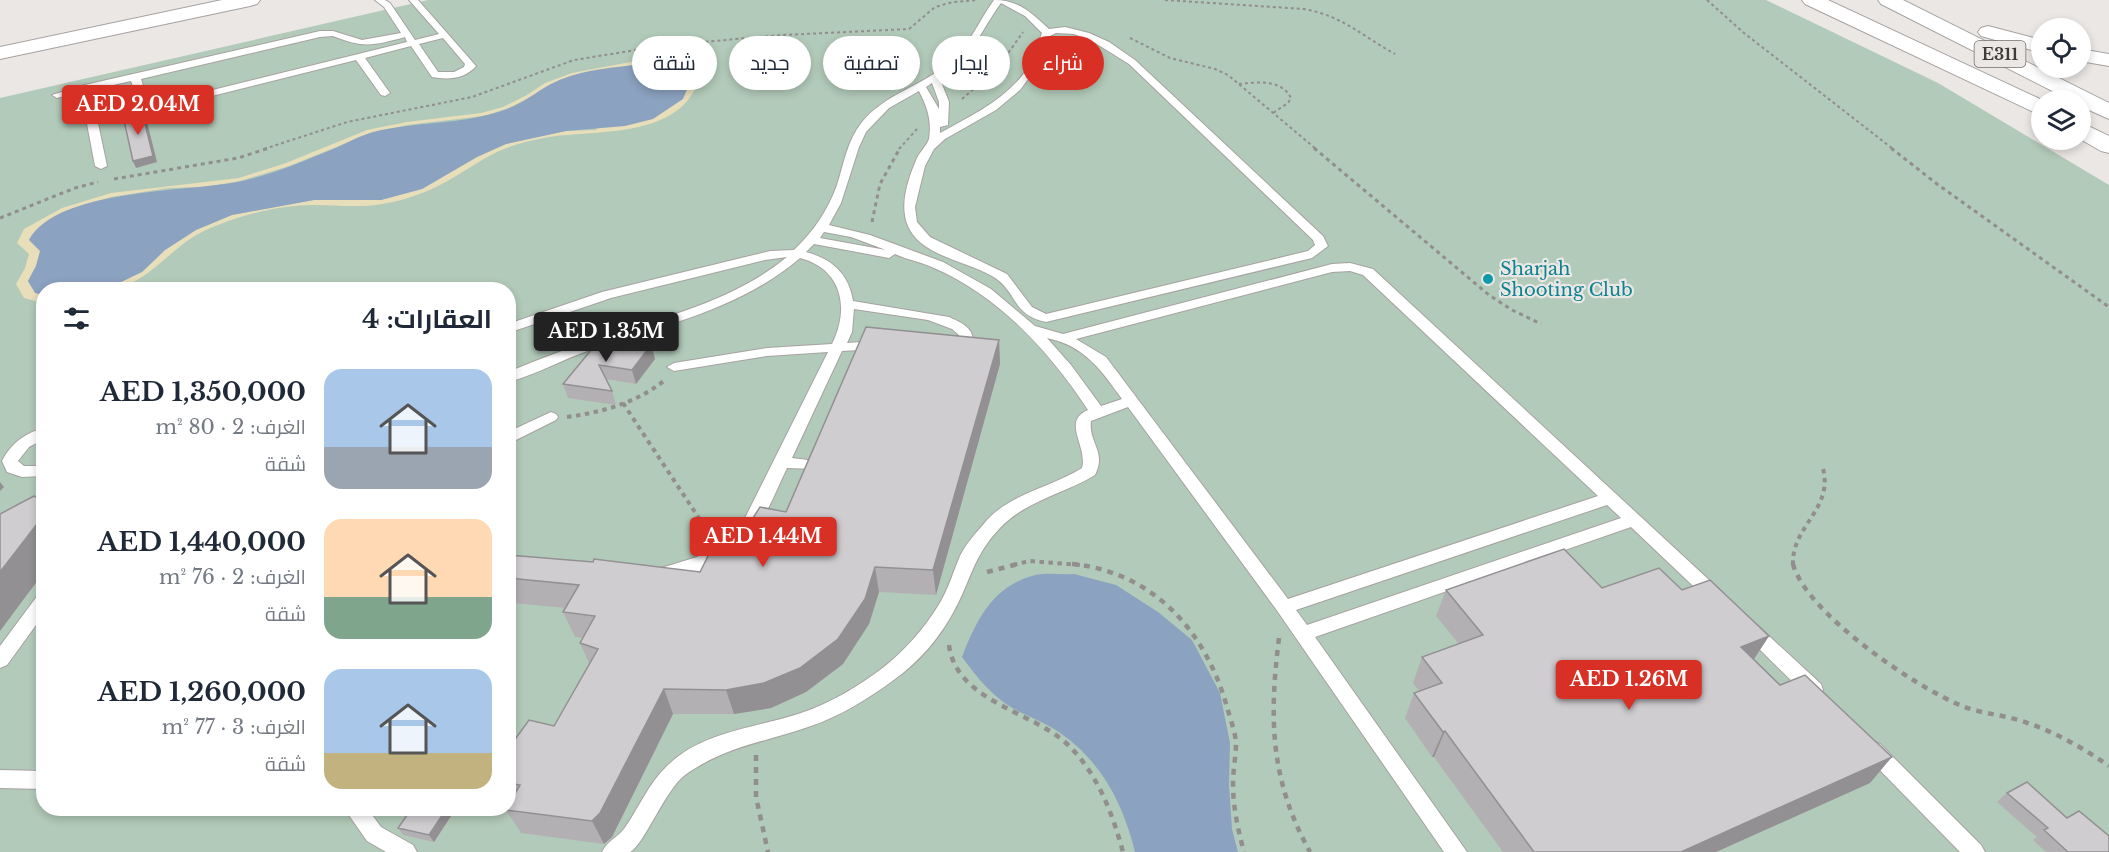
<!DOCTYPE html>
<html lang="ar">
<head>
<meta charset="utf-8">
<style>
	body { margin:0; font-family:"Libre Baskerville",Cairo,serif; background:#f2f2f3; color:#1f2937; direction:rtl; height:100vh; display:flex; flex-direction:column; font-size:22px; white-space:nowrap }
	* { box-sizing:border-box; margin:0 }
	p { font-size:20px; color:#747a83 }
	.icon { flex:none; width:33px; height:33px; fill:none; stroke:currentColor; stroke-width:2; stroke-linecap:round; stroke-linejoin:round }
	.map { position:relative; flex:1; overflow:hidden; direction:ltr }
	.side { position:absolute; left:36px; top:282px; width:480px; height:534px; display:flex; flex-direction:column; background:#fff; border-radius:24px; box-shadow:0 3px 9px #0003; direction:rtl }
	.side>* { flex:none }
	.guide { position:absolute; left:534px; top:36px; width:570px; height:54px; direction:rtl; display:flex; gap:12px }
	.controls { position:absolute; left:2031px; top:18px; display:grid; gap:12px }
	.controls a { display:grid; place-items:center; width:60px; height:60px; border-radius:50%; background:#fff; box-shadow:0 3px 9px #0003; font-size:30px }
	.price { position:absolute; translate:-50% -51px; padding:0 14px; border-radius:6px; background:#d93025; color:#fff; font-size:20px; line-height:39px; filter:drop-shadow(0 2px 3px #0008) }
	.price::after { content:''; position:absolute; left:50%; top:36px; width:18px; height:14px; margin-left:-9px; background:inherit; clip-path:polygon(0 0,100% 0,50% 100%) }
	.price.current { background:#222; color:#fff }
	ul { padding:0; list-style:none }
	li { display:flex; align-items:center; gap:18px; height:150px; padding:0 24px }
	li span { display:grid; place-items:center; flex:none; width:168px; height:120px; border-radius:18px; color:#555 }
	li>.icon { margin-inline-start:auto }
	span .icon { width:72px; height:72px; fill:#fffc; stroke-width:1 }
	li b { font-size:26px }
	h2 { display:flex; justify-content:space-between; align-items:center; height:72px; padding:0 24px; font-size:26px }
	.tag { padding:0 21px; border-radius:27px; background:#fff; box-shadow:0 3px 9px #0003; font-size:21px; line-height:54px }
	.tag.current { background:#d93025; color:#fff }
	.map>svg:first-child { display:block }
</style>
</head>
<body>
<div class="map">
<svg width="2109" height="852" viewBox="0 0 2109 852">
	<rect width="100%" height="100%" fill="#ebe7e5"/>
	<path fill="#b2cab9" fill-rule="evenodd" d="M428 0H1766L1938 83 2109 185V852H0V98ZM44 290H508V808H44Z"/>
	<path fill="#e8deb9" d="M636 61C659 63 684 62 696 87 675 133 610 131 567 135 548 136 527 141 509 147 479 158 455 180 425 192 412 197 396 202 382 204 360 208 336 205 314 205 278 205 236 216 204 231 169 247 146 289 105 289L142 272 165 250 196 230 232 215 314 200H381L422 189 477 157 506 144 566 131 596 130 634 65 575 75 551 84 533 97 506 109 483 116 407 125 371 133 289 166 240 181 205 187 168 188 111 197 66 211 41 251 36 266 28 281 35 292 43 295V303L24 298 16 284 25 268 29 254 17 243 24 229 62 208 111 193 239 178 286 163 367 130 407 122 481 113 503 107 527 95 545 83 572 73Z"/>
	<path fill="#8ba2c0" d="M634 65C655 66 678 65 688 87L683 99 653 119 625 126 566 131 506 144 477 157 422 189 381 200H314L232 215 196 230 165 250 142 272 115 285 105 289 44 290 43 295 35 293 28 281 36 266 40 251 29 240C57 189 185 192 237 182 269 176 301 162 331 150 345 144 359 136 373 132 417 121 465 125 507 109 523 103 536 92 551 84 576 71 606 68 634 65Z
		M1074 574 1116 585 1158 612 1192 640 1220 693 1230 743 1229 785 1232 829 1238 852H1135C1123 802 1099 757 1054 729 1038 719 1017 713 1002 701 986 689 974 673 962 657 976 621 992 587 1032 576 1045 572 1061 575 1074 574Z"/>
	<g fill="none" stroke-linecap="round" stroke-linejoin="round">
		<g stroke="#a6a2a0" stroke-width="2">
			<path id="lane" d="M375 0H385L390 3 415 40 439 34 409 0H418L476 66C465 79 448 80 432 77L411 46 365 58 390 93 385 96 381 95 356 60 160 109 140 106 131 81 91 90 107 166 101 169 95 166 81 92 57 98 52 95 85 85 320 31H333L362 40 401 33 384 7ZM333 36C363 48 373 46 405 37L407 42 160 103 148 101 141 79 320 37ZM443 38 465 64 464 67 454 72H438L419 44Z
				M994 0C1019 0 1032 13 1049 29L1065 27 1089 33 1109 42 1135 60 1323 236 1328 246 1312 258 1046 322C1011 315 1018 291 992 276 969 263 941 259 921 243 894 221 905 186 917 158 920 152 927 145 929 139 932 120 927 107 919 91L889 108 866 132 859 147 841 203 829 225 870 235 943 262 991 289 1035 326 1063 334 1332 264 1350 263 1373 269 1722 592 1725 597 1722 602 1716 604 1710 602 1631 527 1315 637 1467 852H1444L1278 612 1128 407 1091 421C1088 442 1107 452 1095 475 1064 494 1025 501 1000 528 973 556 971 580 954 611 940 637 919 662 895 679 868 699 839 717 808 727 762 743 726 746 685 775 665 790 644 845 630 852 623 852 610 852 602 852 607 841 617 838 624 829 639 808 648 784 667 766 702 731 757 728 801 713 831 703 859 686 884 667 905 650 924 629 938 606 948 591 953 572 960 556 966 543 978 531 987 520 1012 493 1052 487 1082 468 1088 447 1061 421 1088 410 1050 352 999 296 934 268 922 262 908 260 895 254L889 258 814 244 806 252C832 259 849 274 853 301L949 317C960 322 973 327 973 341L959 352H949L947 349 959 339V335L952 329 928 320 854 309 852 332 847 343 877 341 884 345 877 349 842 351 792 458 816 461 818 465 816 469 787 468C777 488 769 512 754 530 737 551 686 588 658 579L655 574 658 569 697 557 731 534 744 520 828 352 767 356 674 371 667 367 674 363 767 348 832 344C850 308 842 269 800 258 739 310 664 325 590 350 563 359 536 375 508 382V372C539 359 571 347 603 337 667 316 733 301 787 257L765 260 611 298 508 333V324L602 292 770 251 794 250C814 231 828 210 837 185 844 163 847 141 862 122 885 94 922 86 949 63 969 46 979 21 994 0ZM1001 3 1025 16 1042 33C1038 43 1036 53 1031 63 1011 97 973 115 940 133V127L948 125 949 102 940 79C971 60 981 30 1001 3ZM1056 33 1074 34 1092 41 1129 64 1313 240 1315 245 1308 251 1046 314 1032 307 1007 274 930 237 917 222 915 207 925 166 934 149 945 139 996 110 1020 90 1040 63 1050 36ZM932 83 939 102V109L926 87ZM824 232 851 237 886 250 820 238ZM1350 271 1363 275 1598 496 1288 599 1106 357 1076 339 1332 272ZM1047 338C1085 346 1101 370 1122 399L1101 406 1071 365ZM1607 505 1621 518 1307 625 1296 610Z
				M551 412 556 414 558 417 556 420 508 444V432Z
				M44 428V439L29 447 18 461 24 466H44V476L22 477 7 472 2 461C11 443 25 433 44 428Z
				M44 593V614L7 665 0 668V646L38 595Z
				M1751 623 1757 625 1821 684 1823 690 1821 696 1814 698 1807 696 1745 635 1742 630 1745 625Z
				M1873 741 1880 744 1981 845 1985 852H1960L1866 756 1863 750 1866 744Z
				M0 770 44 771V789L0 788Z
				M344 808H367L381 827 413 845 417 852H386L367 841Z"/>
		</g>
		<g stroke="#a6a2a0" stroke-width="2">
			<path id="secondary" d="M222 0H260L257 4 250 6 0 59V47Z"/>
		</g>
		<g stroke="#a6a2a0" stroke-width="2">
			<path id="highway" d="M1802 0H1828L2042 100V116L1805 4Z
				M1878 0H1903L2109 103V119L2080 106V100H2070L1881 4Z
				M1988 26 2042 40V53L1981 36 1978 32 1981 28Z
				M2080 49 2109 54V66L2080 61Z
				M2080 122 2109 136V153L2101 151 2080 139Z"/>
		</g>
		<path stroke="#918e8d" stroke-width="2" stroke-dasharray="3 3" stroke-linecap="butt" d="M1165 0 1304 9C1343 16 1362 36 1395 54
			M1707 0 1744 33 1893 149
			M1130 38 1170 58 1215 69 1228 75 1316 149
			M1239 84C1258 82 1281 79 1291 98L1288 103 1273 113
			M962 99 997 69 1023 32
			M264 149 347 122 472 97 574 60 667 45 783 35 909 29 935 7 953 2 978 0
			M899 149 917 129"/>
		<path stroke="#918e8d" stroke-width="3" stroke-dasharray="4 4" stroke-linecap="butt" d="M1314 148 1489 295 1512 310 1541 324
			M1891 148 1937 184 2109 307
			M114 179 238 158 269 148
			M0 218 75 188 98 182
			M872 222 880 184 900 148"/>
		<path stroke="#918e8d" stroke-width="4" stroke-dasharray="4.5 4.5" stroke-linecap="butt" d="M623 403 710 535
			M567 417C603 412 636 403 665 380
			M1013 565 1029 561 1081 565
			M1793 565C1791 525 1836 509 1822 465"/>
		<path stroke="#918e8d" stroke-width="4.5" stroke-dasharray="6 6" stroke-linecap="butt" d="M1072 564C1154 572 1206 632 1227 707 1230 718 1235 731 1236 743 1236 756 1233 770 1233 784 1233 807 1238 830 1244 852
			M1793 564C1806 613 1915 687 1962 706 1977 712 1994 714 2011 718 2046 727 2079 745 2109 766
			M987 572 1018 564
			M1279 638C1269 718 1270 780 1310 852
			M949 645C956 701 1031 711 1066 743 1097 772 1112 812 1123 852
			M756 755V797L768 852"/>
		<use href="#lane" fill="#fff" fill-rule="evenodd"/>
		<use href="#secondary" fill="#fff" fill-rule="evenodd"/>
		<use href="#highway" fill="#fff" fill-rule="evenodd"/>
	</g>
	<path fill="#b3b0b3" d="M601 338 651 345 655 359 636 384 606 379 612 391 616 405 568 398 563 384Z
		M999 340 1000 364 936 595 879 592 869 624 843 664 806 692 771 708 734 714H673L612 837 604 844 521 833 506 810 510 803H508V749L554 726 589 663 580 643 583 638 575 637 563 612 566 608 512 603 508 606V555L700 572 710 552 707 540H739L786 512Z
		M1602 588 1682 590 1769 636 1754 659 1870 783 1716 852H1503L1434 757H1432L1405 718 1414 693 1419 691 1413 683 1422 657 1459 644 1436 616 1446 590Z
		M2007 793 2067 818 2109 852H2046L2033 840 2037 837 1997 802Z
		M453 813 434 842 403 835 398 828Z"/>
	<path fill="#929092" d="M142 112 146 118 157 162 136 168 133 161Z
		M999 340 1000 364 936 595 933 570Z
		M651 345 655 359 636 384 632 370Z
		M0 482 4 487 0 491Z
		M44 515V572L0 631V572Z
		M875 567 879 592 869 624 843 664 806 692 771 708 734 714 726 690Z
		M508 595 512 603 508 606Z
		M1769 636 1752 662 1741 647Z
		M664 689 673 714 612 837 604 844 592 821Z
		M1445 731 1434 757H1432L1443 732Z
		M1892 757 1870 783 1716 852H1681Z
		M447 808H450L453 813 434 842 429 835Z"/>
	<path fill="#d0cdd0" stroke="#929092" stroke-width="1.5" d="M142 112 153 156 133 161 123 116Z
		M866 327 999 340 933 570 875 567 865 599 838 639 800 668 764 683 726 690 664 689 600 813 592 821 506 810 508 808V806L520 785 508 783V749L529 720 554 726 598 649 580 643 595 616 563 612 579 585 508 578V555L593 562 594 559 700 572 712 548 707 540 728 527 739 540 760 507 786 512Z
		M601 338 651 345 632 370 599 365 612 391 563 384Z
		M34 496 44 503V515L0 572V514Z
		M1564 549 1602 588 1659 568 1682 590 1710 580 1769 636 1741 647 1780 685 1805 675 1892 757 1681 852H1534L1445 731 1443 732 1414 693 1442 683 1422 657 1483 635 1446 590Z
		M2027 782 2067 818 2079 811 2109 836V852H2068L2044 830 2048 828 2007 793Z
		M412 808H447L429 835 398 828Z"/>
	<circle fill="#0f9aa8" stroke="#ebe7e5" stroke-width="2" cx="1488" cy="279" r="6"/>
	<g text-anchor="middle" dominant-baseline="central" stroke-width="4.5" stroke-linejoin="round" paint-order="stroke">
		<rect fill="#ebe7e5" stroke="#726f6e" stroke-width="1.5" x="1974.5" y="41" width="51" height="26" rx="4.5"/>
		<g font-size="16" font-weight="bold" fill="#3e3c3b">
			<text x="2000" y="54">E311</text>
		</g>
		<g font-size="18" fill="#0d838f" stroke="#ebe7e5" text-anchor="start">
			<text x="1500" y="269">Sharjah<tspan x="1500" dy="21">Shooting Club</tspan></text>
		</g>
	</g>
</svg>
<div class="controls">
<a><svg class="icon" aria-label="locate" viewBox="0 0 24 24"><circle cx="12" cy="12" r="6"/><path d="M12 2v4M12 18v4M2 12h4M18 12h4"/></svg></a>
<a><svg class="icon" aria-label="layers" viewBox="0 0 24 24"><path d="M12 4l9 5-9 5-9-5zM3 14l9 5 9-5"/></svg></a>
</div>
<b class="price" style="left:138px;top:136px">AED 2.04M</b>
<b class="price current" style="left:606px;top:363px">AED 1.35M</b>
<b class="price" style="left:763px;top:568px">AED 1.44M</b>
<b class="price" style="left:1629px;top:711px">AED 1.26M</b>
<div class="guide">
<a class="tag current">شراء</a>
<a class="tag">إيجار</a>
<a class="tag">تصفية</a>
<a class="tag">جديد</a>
<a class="tag">شقة</a>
</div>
<section class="side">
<h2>العقارات: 4<svg class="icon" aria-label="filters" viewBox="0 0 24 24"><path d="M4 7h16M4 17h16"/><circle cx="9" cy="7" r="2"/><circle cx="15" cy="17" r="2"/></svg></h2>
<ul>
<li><span style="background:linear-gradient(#a9c7e8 65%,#9aa5b1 0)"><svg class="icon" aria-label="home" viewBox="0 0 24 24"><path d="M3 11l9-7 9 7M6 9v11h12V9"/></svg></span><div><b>AED 1,350,000</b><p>الغرف: 2 · 80 m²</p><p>شقة</p></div></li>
<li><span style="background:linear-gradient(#ffd9b3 65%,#7fa58c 0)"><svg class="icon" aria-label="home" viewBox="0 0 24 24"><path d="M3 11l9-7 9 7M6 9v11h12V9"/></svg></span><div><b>AED 1,440,000</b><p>الغرف: 2 · 76 m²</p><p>شقة</p></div></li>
<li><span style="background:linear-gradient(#a9c7e8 70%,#c2b280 0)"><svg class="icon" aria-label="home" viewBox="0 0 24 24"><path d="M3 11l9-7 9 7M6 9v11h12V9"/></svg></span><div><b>AED 1,260,000</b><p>الغرف: 3 · 77 m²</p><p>شقة</p></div></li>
</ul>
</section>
</div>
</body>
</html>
